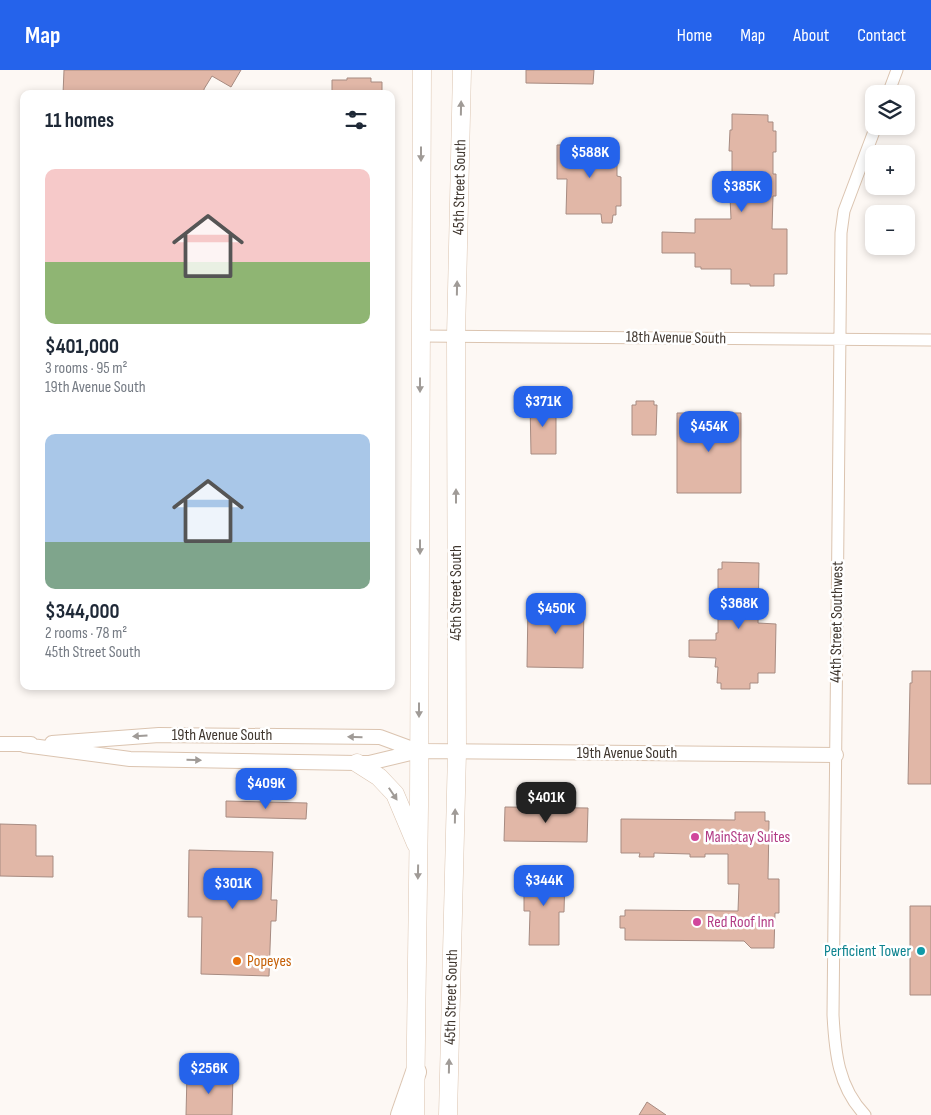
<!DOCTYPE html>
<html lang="en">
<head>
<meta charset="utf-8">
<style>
	body { margin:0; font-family:"Sofia Sans Condensed",sans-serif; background:#f6f6f7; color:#1f2937; height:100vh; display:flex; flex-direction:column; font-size:19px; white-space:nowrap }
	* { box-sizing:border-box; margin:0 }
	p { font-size:16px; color:#747a83 }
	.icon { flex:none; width:28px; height:28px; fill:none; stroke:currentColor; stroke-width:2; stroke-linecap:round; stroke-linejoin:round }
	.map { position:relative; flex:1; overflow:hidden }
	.details { position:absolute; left:20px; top:20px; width:375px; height:600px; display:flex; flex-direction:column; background:#fff; border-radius:10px; box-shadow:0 2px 8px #0003 }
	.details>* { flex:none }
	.controls { position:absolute; left:865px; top:15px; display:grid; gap:10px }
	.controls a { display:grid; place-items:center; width:50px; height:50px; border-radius:10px; background:#fff; box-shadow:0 2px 8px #0003; font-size:25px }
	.price { position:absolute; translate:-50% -42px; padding:0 11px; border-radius:10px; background:#2563eb; color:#fff; font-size:16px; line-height:32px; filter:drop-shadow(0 1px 2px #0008) }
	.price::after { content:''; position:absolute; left:50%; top:30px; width:15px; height:11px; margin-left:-8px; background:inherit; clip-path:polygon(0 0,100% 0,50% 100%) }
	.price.current { background:#222; color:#fff }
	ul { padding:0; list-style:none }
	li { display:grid; align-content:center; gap:10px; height:265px; padding:0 25px }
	li span { display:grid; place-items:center; height:155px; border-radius:10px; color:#555 }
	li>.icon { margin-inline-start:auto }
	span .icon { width:90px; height:90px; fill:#fffc; stroke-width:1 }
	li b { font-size:21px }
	h2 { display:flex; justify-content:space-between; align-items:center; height:60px; padding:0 25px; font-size:21px }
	header { display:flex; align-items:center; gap:30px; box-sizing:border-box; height:70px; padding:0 25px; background:#2563eb; color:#fff }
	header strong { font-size:24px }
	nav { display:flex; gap:28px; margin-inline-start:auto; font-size:18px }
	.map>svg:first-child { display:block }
</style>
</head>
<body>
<header>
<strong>Map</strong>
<nav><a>Home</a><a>Map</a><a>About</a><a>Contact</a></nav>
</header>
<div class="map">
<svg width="931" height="1045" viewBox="0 0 931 1045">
	<rect width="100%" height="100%" fill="#fdf8f4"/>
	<path fill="#e1b7a7" stroke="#a78b81" d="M64 0H241L231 17 212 6 204 19V24H63Z
		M526 0H594L593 14 526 13Z
		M347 8H371V12H382V24H332V10H347Z
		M732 44 768 45V52H773V61H776V82H773V104H776V126H773L772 159H787V204H774V216H750V214H731V199H701V197H695V183H662V162L695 163V149H731L729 104H732V81H729L730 60H732Z
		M600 74V77H617V106L621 107V136H616V145H613L612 153H602L601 144H566L567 109H557V75Z
		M530 331H552L551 345H556V384H531Z
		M636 331H654V335H657L656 365H632V335H636Z
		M677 343H741V423H677Z
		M722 492 759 493 758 553 776 554 775 603H758V613H750V619H721V613H717L718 597H715L716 588 689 587V570H716V563H718V499H722Z
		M552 528 565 529V535H584L583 598 527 597 528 535H552Z
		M912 601H931V714H908L910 613H912Z
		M226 731 307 733 306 749 226 747Z
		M505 737 588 738 587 772 504 771Z
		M735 742H765V751H769L768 809H779V843H775L774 878H751L744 871 625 870V858H620V846H625V840L738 841 739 814H728V784H705V787H690V784L654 783V787H639L640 783H621V749L735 750Z
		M0 754 36 755V786H53V807L0 806Z
		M189 780 273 782 271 830H277L276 851H271L269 906 201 904 202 847H188Z
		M529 804H565L564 842H559V875H529L530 841H524V809H529Z
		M910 836H931V925H910Z
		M187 1004 233 1005 232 1045H186Z
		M647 1032 666 1045H639Z"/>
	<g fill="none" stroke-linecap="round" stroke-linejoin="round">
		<g stroke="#dbc4b0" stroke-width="13">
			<path id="minor" d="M888 24 897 0
				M421 266 931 270
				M865 1045C838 1017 835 982 833 945L841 163 844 141 876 56"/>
		</g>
		<g stroke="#dbc4b0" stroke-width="16">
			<path id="tertiary" d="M52 673 159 665 380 667 418 681
				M0 674H31
				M24 675 130 689 357 693H369L419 681 836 685"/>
		</g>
		<g stroke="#dbc4b0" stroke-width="19">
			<g id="primary">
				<path d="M357 693 379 707 395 724 416 774"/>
				<path d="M415 1045 419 736 422 0"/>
				<path id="s1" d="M448 1045 457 682 456 266 462 0"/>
			</g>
		</g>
		<g stroke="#dbc4b0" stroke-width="22">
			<path id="motorway" d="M401 1045 416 1002"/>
		</g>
		<use href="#minor" stroke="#fff" stroke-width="11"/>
		<use href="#tertiary" stroke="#fff" stroke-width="14"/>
		<use href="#primary" stroke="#fff" stroke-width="18"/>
		<use href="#motorway" stroke="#fff" stroke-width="20"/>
	</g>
	<defs><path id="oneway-solid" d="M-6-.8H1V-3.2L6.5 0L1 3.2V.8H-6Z" transform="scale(1.25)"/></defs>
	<g fill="#a09b97">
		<use href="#oneway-solid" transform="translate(461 38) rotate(-89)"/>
		<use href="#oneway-solid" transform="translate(421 84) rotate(90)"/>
		<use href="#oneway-solid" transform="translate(457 218) rotate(-89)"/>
		<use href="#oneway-solid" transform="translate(420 315) rotate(90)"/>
		<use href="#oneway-solid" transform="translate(456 426) rotate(-90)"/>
		<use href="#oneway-solid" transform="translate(420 477) rotate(90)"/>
		<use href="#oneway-solid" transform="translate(419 640) rotate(90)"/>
		<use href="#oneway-solid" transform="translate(140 666) rotate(176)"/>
		<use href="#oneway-solid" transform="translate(355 667) rotate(-179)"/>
		<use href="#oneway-solid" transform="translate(194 690) rotate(1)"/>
		<use href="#oneway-solid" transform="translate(393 724) rotate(56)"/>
		<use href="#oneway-solid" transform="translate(455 746) rotate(-89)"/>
		<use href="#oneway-solid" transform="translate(418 802) rotate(91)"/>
		<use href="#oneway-solid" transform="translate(449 996) rotate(-89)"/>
	</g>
	<g fill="#d1479c" stroke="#fff" stroke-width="2">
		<circle cx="695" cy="767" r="5"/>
		<circle cx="697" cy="852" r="5"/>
	</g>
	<circle fill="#0f9aa8" stroke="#fff" stroke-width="2" cx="921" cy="881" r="5"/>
	<circle fill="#e8710a" stroke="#fff" stroke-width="2" cx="237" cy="891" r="5"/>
	<g text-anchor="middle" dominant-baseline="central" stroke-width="5" stroke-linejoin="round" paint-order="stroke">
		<g font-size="16" fill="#40372f" stroke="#fff">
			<text stroke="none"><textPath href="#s1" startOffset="928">45th Street South</textPath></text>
			<text transform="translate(676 268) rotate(1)">18th Avenue South</text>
			<text transform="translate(456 523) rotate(-90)">45th Street South</text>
			<text transform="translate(837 552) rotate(-89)">44th Street Southwest</text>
			<text x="222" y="665">19th Avenue South</text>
			<text x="627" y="683">19th Avenue South</text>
			<text stroke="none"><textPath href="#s1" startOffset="118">45th Street South</textPath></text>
		</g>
		<g font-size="16" fill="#b23c85" stroke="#fff" text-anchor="start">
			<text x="705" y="767">MainStay Suites</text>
			<text x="707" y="852">Red Roof Inn</text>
		</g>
		<g font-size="16" fill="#0d838f" stroke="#fff" text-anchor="end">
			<text x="911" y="881">Perficient Tower</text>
		</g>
		<g font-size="16" fill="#c56008" stroke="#fff" text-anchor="start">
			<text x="247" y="891">Popeyes</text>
		</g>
	</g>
</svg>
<div class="controls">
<a><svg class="icon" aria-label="layers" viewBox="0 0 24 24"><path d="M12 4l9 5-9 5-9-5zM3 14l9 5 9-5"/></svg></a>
<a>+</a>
<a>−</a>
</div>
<b class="price" style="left:590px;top:109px">$588K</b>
<b class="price" style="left:742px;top:143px">$385K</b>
<b class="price" style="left:543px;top:358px">$371K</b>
<b class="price" style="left:709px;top:383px">$454K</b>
<b class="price" style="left:739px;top:560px">$368K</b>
<b class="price" style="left:556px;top:565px">$450K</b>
<b class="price" style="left:266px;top:740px">$409K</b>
<b class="price current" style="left:546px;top:754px">$401K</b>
<b class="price" style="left:544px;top:837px">$344K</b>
<b class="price" style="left:233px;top:840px">$301K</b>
<b class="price" style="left:209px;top:1025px">$256K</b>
<section class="details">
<h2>11 homes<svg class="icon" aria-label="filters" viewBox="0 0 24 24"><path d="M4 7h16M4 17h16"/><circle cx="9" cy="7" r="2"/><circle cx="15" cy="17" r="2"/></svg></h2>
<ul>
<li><span style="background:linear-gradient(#f6c9c9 60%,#8fb573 0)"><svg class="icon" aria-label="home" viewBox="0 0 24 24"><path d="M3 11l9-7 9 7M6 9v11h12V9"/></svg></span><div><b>$401,000</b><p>3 rooms · 95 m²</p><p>19th Avenue South</p></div></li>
<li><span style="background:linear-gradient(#a9c7e8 70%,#7fa58c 0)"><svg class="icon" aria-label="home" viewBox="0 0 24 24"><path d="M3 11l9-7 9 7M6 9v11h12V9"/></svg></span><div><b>$344,000</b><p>2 rooms · 78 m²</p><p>45th Street South</p></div></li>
</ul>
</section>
</div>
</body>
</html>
